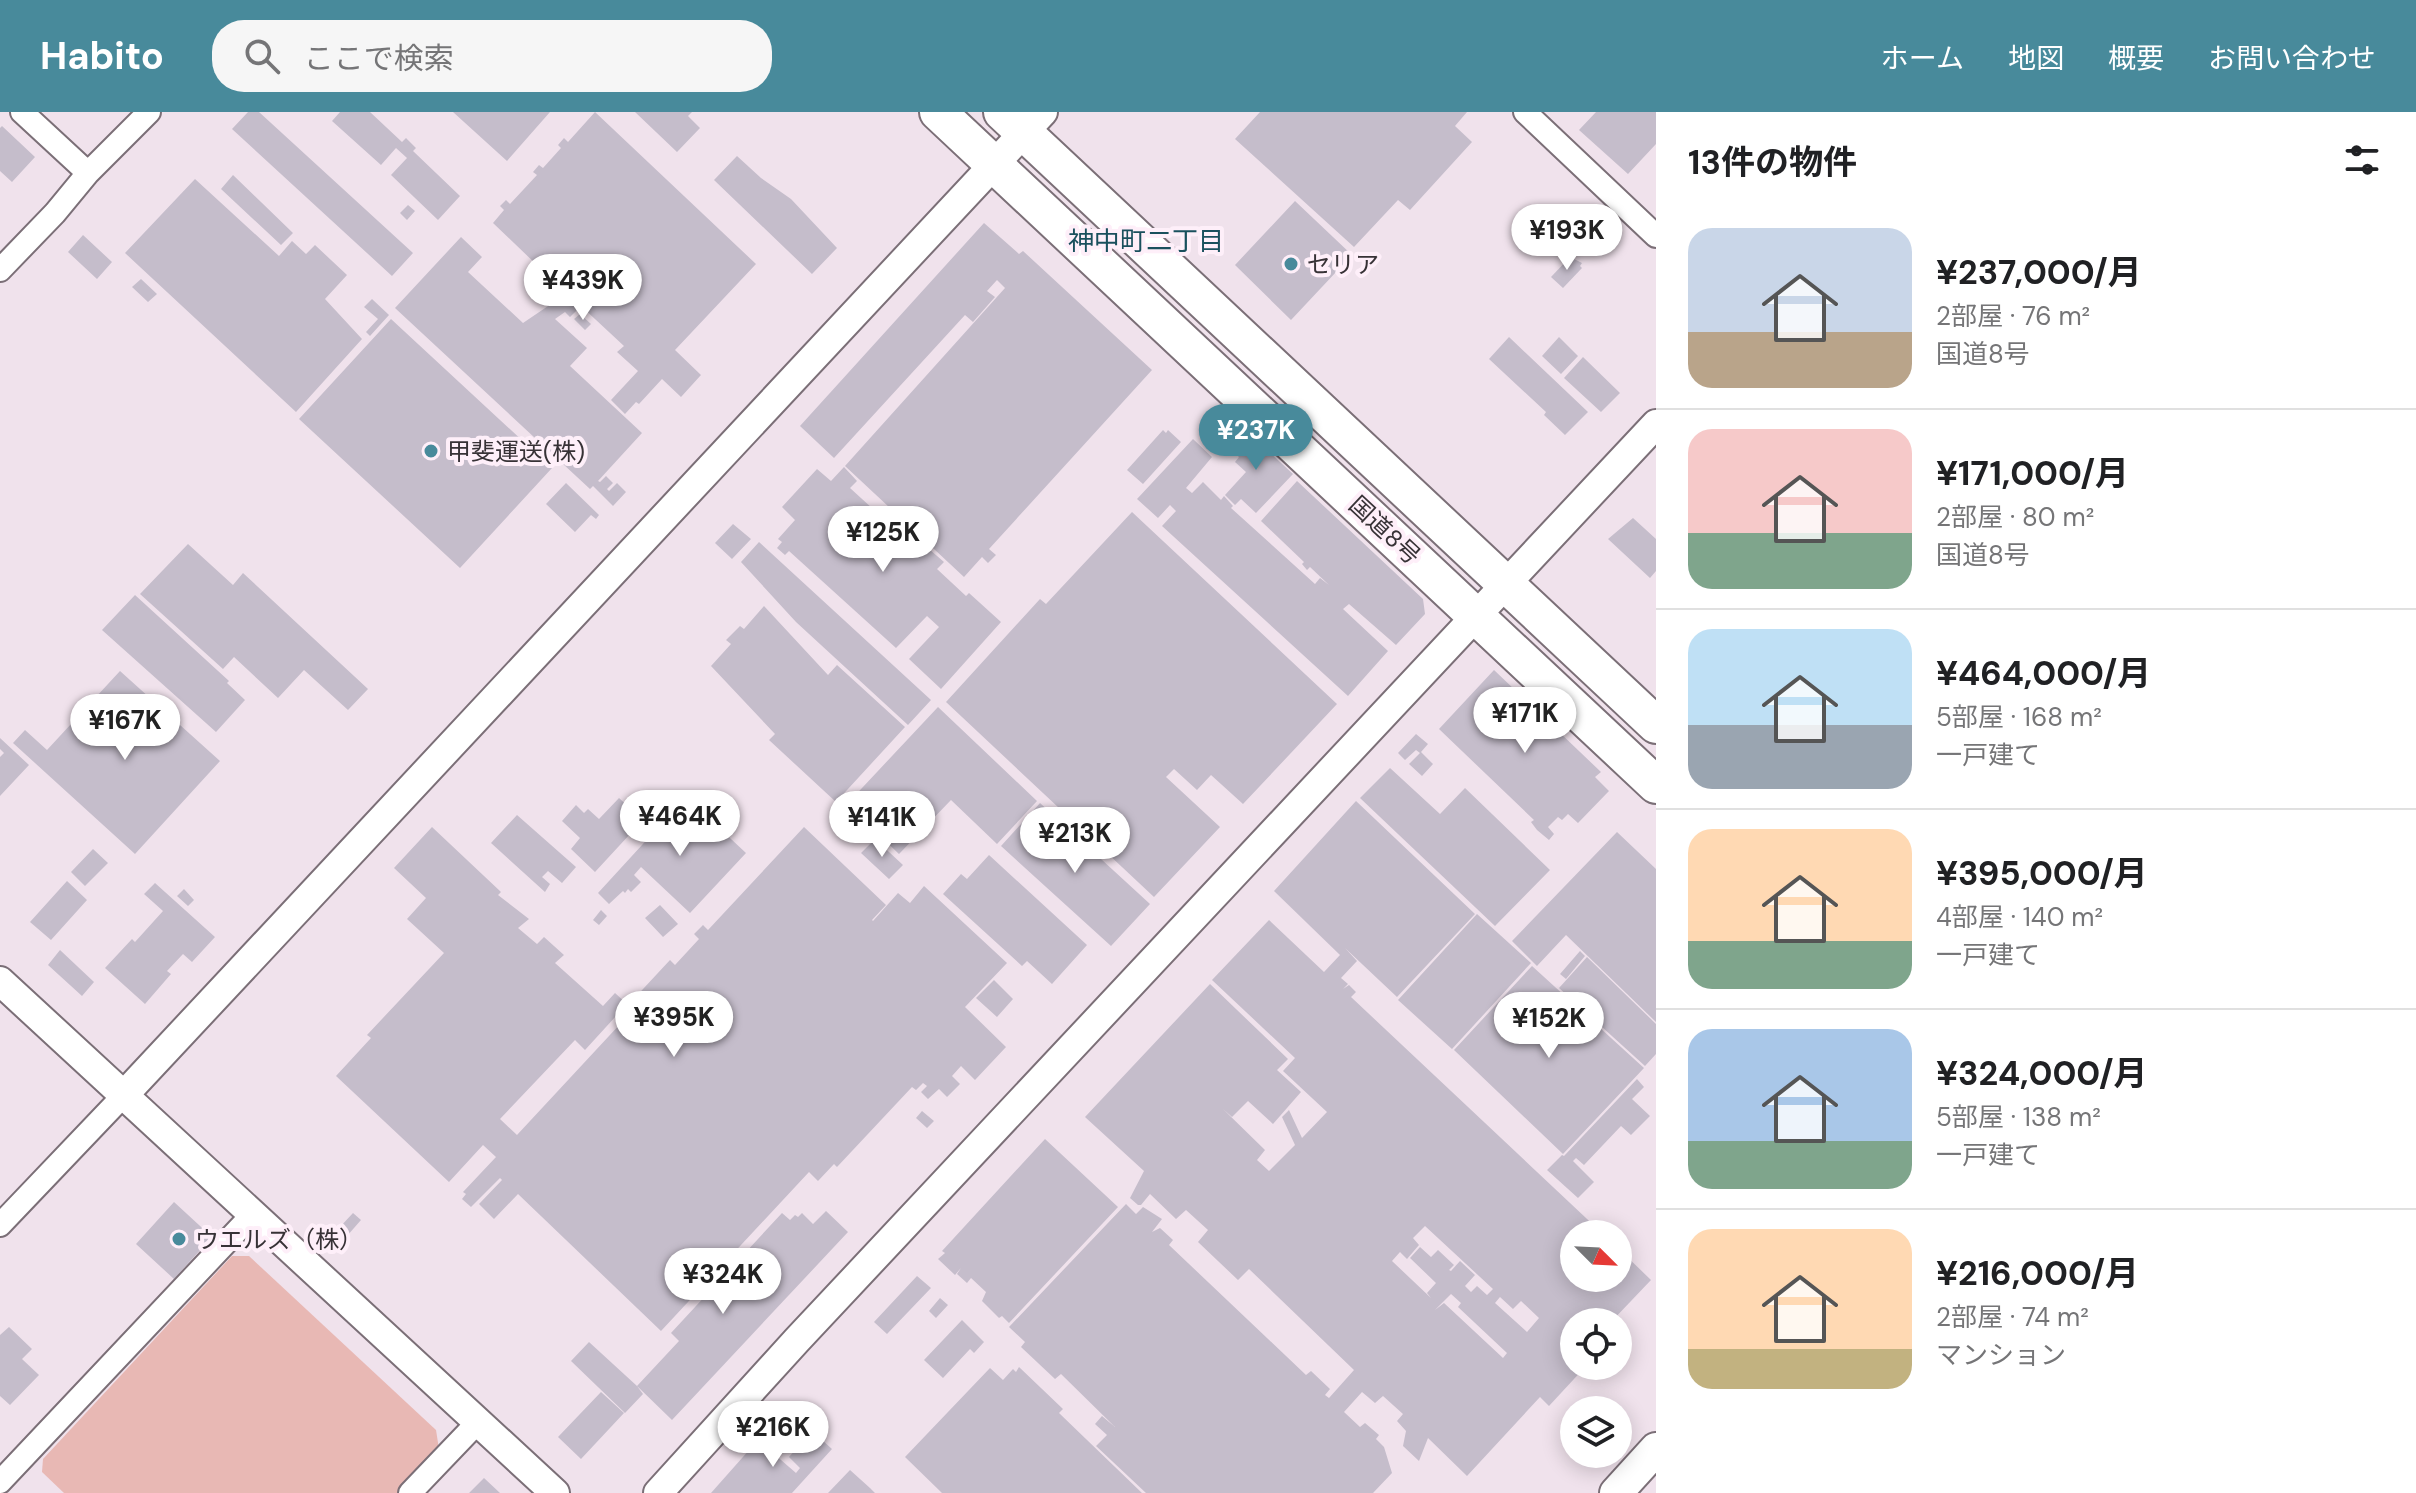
<!DOCTYPE html>
<html lang="ja">
<head>
<meta charset="utf-8">
<style>
	body { margin:0; font-family:"DM Sans","Noto Sans JP",sans-serif; background:#f6f6f6; color:#202124; height:100vh; display:flex; flex-direction:column; font-size:30px; white-space:nowrap }
	* { box-sizing:border-box; margin:0 }
	p { font-size:26px; color:#757577 }
	.icon { flex:none; width:44px; height:44px; fill:none; stroke:currentColor; stroke-width:2; stroke-linecap:round; stroke-linejoin:round }
	.map { position:relative; flex:1; overflow:hidden }
	.sheet { display:flex; flex-direction:column; background:#fff; width:760px }
	.sheet>* { flex:none }
	.needle { width:52px; rotate:114deg }
	.tools { position:absolute; left:1560px; top:1108px; display:grid; gap:16px }
	.tools a { display:grid; place-items:center; width:72px; height:72px; border-radius:50%; background:#fff; box-shadow:0 4px 20px #0003; font-size:40px }
	.price { position:absolute; translate:-50% -68px; padding:0 18px; border-radius:28px; background:#fff; color:#222; font-size:26px; line-height:52px; filter:drop-shadow(0 2px 4px #0008) }
	.price::after { content:''; position:absolute; left:50%; top:48px; width:24px; height:18px; margin-left:-12px; background:inherit; clip-path:polygon(0 0,100% 0,50% 100%) }
	.price.current { background:#488a9b; color:#fff }
	ul { padding:0; list-style:none }
	li { display:flex; align-items:center; gap:24px; height:200px; padding:0 32px }
	li+li { border-top:2px solid #e0e0e0 }
	li span { display:grid; place-items:center; flex:none; width:224px; height:160px; border-radius:24px; color:#555 }
	li>.icon { margin-inline-start:auto }
	span .icon { width:96px; height:96px; fill:#fffc; stroke-width:1 }
	li b { font-size:34px }
	h2 { display:flex; justify-content:space-between; align-items:center; height:96px; padding:0 32px; font-size:34px }
	header { display:flex; align-items:center; gap:48px; box-sizing:border-box; height:112px; padding:0 40px; background:#488a9b; color:#fff }
	header strong { font-size:38px }
	nav { display:flex; gap:44px; margin-inline-start:auto; font-size:28px }
	.search { width:560px; height:72px; background:#f6f6f6; display:flex; align-items:center; gap:20px; box-sizing:border-box; padding:0 28px; border-radius:32px; color:#757577; font-size:30px }
	main { display:flex; flex:1; min-height:0 }
	.map>svg:first-child { display:block }
</style>
</head>
<body>
<header>
<strong>Habito</strong>
<div class="search"><svg class="icon" aria-label="search" viewBox="0 0 24 24"><circle cx="10" cy="10" r="6"/><path d="M15 15l6 6"/></svg>ここで検索</div>
<nav><a>ホーム</a><a>地図</a><a>概要</a><a>お問い合わせ</a></nav>
</header>
<main>
<div class="map">
<svg width="1656" height="1381" viewBox="0 0 1656 1381">
	<rect width="100%" height="100%" fill="#f0e2ec"/>
	<path fill="#e8b8b4" d="M232 1144H249L436 1318 439 1337 397 1381H64L42 1360 43 1347Z"/>
	<path fill="#c5bdcb" fill-rule="evenodd" d="M248 0H259L413 141 392 164 232 17Z
		M340 0H370L402 30 406 26 416 36 413 39 460 84 438 108 391 63 407 46 396 36 381 53 332 9Z
		M453 0H550L507 49Z
		M595 0 756 152 675 238 701 263 681 285 662 267 639 292 636 290 625 302 611 288 638 259 617 240 624 234 581 194 570 205 565 200 555 207 587 236 570 254 642 321 598 369 600 370 606 364 613 371 607 377 609 379 617 371 626 380 613 394 593 374 590 377 395 196 461 125 482 145 468 160 523 211 554 190 529 166 539 155 493 111 504 98 500 94 506 88 510 92 537 63 533 60 539 53 543 56 561 36 558 33 564 26 568 30Z
		M635 0H692L688 4 700 16 677 40Z
		M1260 0H1467L1455 14 1472 30 1410 98 1398 88 1354 135 1235 27Z
		M1596 0H1656V32L1628 62 1579 18Z
		M2 14 35 45 12 70 0 59V16Z
		M737 44 761 66 791 87 837 136 812 162 714 68Z
		M233 63 293 121 281 133 221 77Z
		M195 67 279 144 292 129 306 142 315 133 347 163 325 187 362 227 296 300 125 141Z
		M1295 89 1352 143 1291 208 1235 153Z
		M408 93 415 99 407 108 400 101Z
		M984 111 1019 142 1023 139 1152 258 989 437 996 443 988 451 982 445 964 465 845 354 1005 176 997 168 987 179 995 185 973 210 965 203 834 346 800 314Z
		M1604 111 1615 123 1601 138 1589 125Z
		M83 123 112 150 97 167 68 140Z
		M1570 145 1582 151 1580 154 1582 156 1563 176 1551 165Z
		M141 167 157 182 148 190 132 175Z
		M372 187 389 203 370 224 366 220 378 207 364 195Z
		M580 202 591 212 585 218 574 207Z
		M391 207 552 356 460 456 299 307Z
		M1509 225 1588 300 1565 323 1544 303 1546 300 1489 247Z
		M1559 225 1578 244 1561 262 1542 244Z
		M1583 245 1620 281 1601 300 1564 266Z
		M1243 316 1293 362 1256 401 1241 387 1235 393 1225 383 1246 360 1235 350 1239 345 1227 333Z
		M1163 318 1166 321 1168 318 1181 330 1143 372 1127 358Z
		M1193 327 1212 345 1186 376 1192 381 1203 370 1221 388 1224 384 1233 394 1231 396 1315 472 1320 466 1329 473 1310 455 1307 458 1302 452 1304 450 1261 409 1297 369 1423 487 1425 502 1396 533 1349 492 1343 497 1388 539 1348 584 1162 414 1176 399 1170 393 1158 406 1137 387Z
		M844 355 857 369 850 376 884 407 892 400 905 413 899 420 923 442 929 437 944 450 937 457 966 484 969 481 1001 510 941 577 909 547 939 515 927 504 896 536 789 439 785 443 777 436 782 430 778 427 795 408 782 395 817 357 831 369Z
		M566 371 599 403 596 407 591 403 575 420 546 392Z
		M1132 400 1337 592 1243 692 1211 663 1197 678 1174 657 1166 665 1220 715 1154 785 946 590 1040 487 1046 492Z
		M1633 406 1656 427V459L1650 466 1608 427Z
		M733 412 751 427 732 447 715 431Z
		M759 430 931 588 908 613 796 510 741 450Z
		M188 432 233 473 243 461 368 577 348 598 304 558 278 586 234 545 223 557 140 482Z
		M135 483 229 569 227 571 245 588 216 620 102 518Z
		M764 494 828 563 837 553 905 615 836 690 769 628 775 622 711 554 731 532 726 528 740 514 744 517Z
		M1494 558 1601 660 1595 665 1609 679 1578 711 1568 702 1562 708 1558 705 1548 715 1554 722 1549 728 1537 718 1531 710 1534 708 1439 617Z
		M120 559 220 649 135 742 13 631 25 618 47 638Z
		M938 595 1037 689 997 732 951 688 899 742 847 692Z
		M1416 622 1428 632 1421 640 1433 652 1422 664 1409 652 1420 641 1416 638 1405 648 1398 641Z
		M0 626 29 653 0 684V645L4 641 0 637Z
		M1390 656 1440 702 1465 676 1550 758 1495 814 1360 686Z
		M686 685 746 741 690 801 641 755 634 763 641 770 631 780 628 777 625 781 623 779 609 792 598 781Z
		M619 686 643 708 595 760 571 737 580 726 562 709 576 693 584 701 588 697 599 707Z
		M1356 689 1475 802 1397 885 1345 836 1357 849 1341 866 1348 872 1343 877 1349 873 1356 880 1351 885 1603 1122H1574V1166H1618V1136L1651 1168 1611 1210H1574V1254H1586L1549 1294 1540 1285 1467 1364 1428 1326 1419 1349 1403 1334 1406 1319 1397 1309 1403 1302 1383 1284 1375 1291 1362 1280 1344 1300 1360 1315 1365 1311 1379 1323 1376 1327 1384 1335 1392 1361 1373 1381H1146L1096 1334 1107 1323 1095 1312 1102 1304 1115 1315 1061 1262 1055 1267 1021 1235 1025 1230 1009 1215 1126 1092 1136 1102 1143 1095 1162 1107 1152 1120 1160 1116 1173 1128 1169 1133 1306 1263 1311 1259 1330 1277 1325 1283 1329 1286 1354 1258 1249 1157 1238 1168 1198 1130 1208 1118 1186 1098 1176 1107 1150 1082 1141 1093H1138L1130 1086 1144 1059 1085 1005 1210 872 1288 947 1277 958 1301 980 1273 1012 1248 989 1232 1005 1223 997 1265 1038 1257 1048 1269 1059 1295 1033 1282 1005 1289 998 1302 1026 1327 1000 1283 959 1295 946 1212 868 1269 808 1324 860 1340 843 1274 779ZM1425 1114 1493 1177 1487 1183 1477 1174 1471 1180 1465 1174 1475 1163 1460 1149 1451 1159 1449 1158 1454 1153 1438 1138 1431 1145 1420 1135 1410 1146 1436 1171 1427 1181 1431 1186 1392 1149 1400 1140 1407 1147 1419 1133 1413 1126ZM1451 1182 1461 1191 1458 1195 1507 1241 1503 1246 1444 1191 1435 1198ZM1500 1185 1513 1197 1521 1189 1539 1206 1527 1220 1495 1191Z
		M1040 691 1150 792 1111 834 1001 734Z
		M517 703 576 755 562 771 548 759 542 765 550 772 545 780 491 731Z
		M432 715 501 780 498 783 529 807 518 816 537 832 544 825 564 843 555 851 603 894 615 881 627 892 585 938 575 928 500 1007 517 1023 635 896 630 891 670 848 675 853 699 827 694 822 703 813 708 818 804 715 886 793 872 808 873 809 898 781 910 791 924 774 1007 851 965 895 1006 935 975 968 961 954 952 964 960 972 947 985 939 977 928 987 921 980 927 974 923 971 916 978 912 975 837 1055 834 1052 818 1069 809 1060 661 1219 518 1082 494 1107 479 1092 502 1068 500 1066 471 1095 462 1087 466 1082 463 1080 496 1045 483 1033 449 1070 336 964 371 926 367 923 444 841 407 807 426 786 394 756Z
		M1617 720 1656 757V910L1566 823 1537 854 1512 829Z
		M875 727 903 753 889 767 861 741Z
		M93 737 108 751 85 774 71 760Z
		M989 743 1087 833 1052 872 1027 849 1022 854 943 782 961 762 967 767Z
		M67 769 87 788 51 828 30 810Z
		M155 771 215 825 192 850 183 842 167 859 171 862 145 892 105 856 132 827 135 830 163 799 144 782Z
		M184 777 194 788 188 794 177 784Z
		M660 793 678 812 663 825 645 806Z
		M601 798 607 804 599 813 593 808Z
		M1477 802 1531 851 1452 937 1398 888Z
		M60 838 94 870 82 884 48 853Z
		M1580 839 1585 844 1566 867 1560 862Z
		M1587 845 1656 912V942L1645 954 1559 876Z
		M1532 854 1644 956 1563 1042 1454 938Z
		M994 868 1013 887 997 905 976 886Z
		M1637 967 1644 975 1632 987 1650 1004 1631 1023 1621 1014 1584 1053 1576 1046 1573 1049 1594 1070 1578 1086 1547 1058 1562 1043 1564 1044Z
		M922 999 934 1009 927 1016 916 1006Z
		M1045 1027 1118 1095 1009 1211 1002 1204 999 1206 982 1189 986 1180 971 1166 967 1171 957 1162 961 1156 955 1163 938 1147 945 1141 942 1139Z
		M174 1090 212 1125 174 1167 136 1132Z
		M826 1099 848 1120 672 1308 637 1274 643 1282 625 1301 571 1249 589 1230 637 1274 679 1229 671 1221 782 1101 790 1108 795 1103 798 1105 802 1101 813 1112Z
		M353 1101 361 1108 347 1124 339 1116Z
		M917 1164 931 1176 887 1222 874 1210Z
		M940 1186 948 1193 936 1206 929 1199Z
		M962 1208 984 1230 974 1241 970 1237 943 1266 924 1248Z
		M9 1215 32 1237 22 1247 39 1263 10 1293 0 1284V1223Z
		M1019 1255 1063 1297 1059 1301 1142 1381H942L905 1345 990 1256 1003 1268 1013 1257 1016 1260Z
		M601 1280 624 1301 581 1347 558 1325Z
		M812 1319 832 1337 792 1381H711L758 1328 796 1361 800 1356 789 1345Z
		M850 1358 870 1376 875 1381H828Z
		M484 1366 500 1381H469Z"/>
	<g fill="none" stroke-linecap="round" stroke-linejoin="round">
		<g stroke="#7b6f77" stroke-width="26">
			<path id="minor" d="M22 0 88 61
				M1525 0 1656 124
				M0 158 55 101 88 61 149 0
				M0 1113 123 984
				M0 1370 252 1103
				M410 1381 478 1310"/>
		</g>
		<g stroke="#7b6f77" stroke-width="32">
			<path id="tertiary" d="M0 869 555 1381
				M123 984 1043 0
				M658 1381 797 1228 1656 312"/>
		</g>
		<g stroke="#7b6f77" stroke-width="36">
			<path id="secondary" d="M1616 1381 1656 1337"/>
		</g>
		<g stroke="#7b6f77" stroke-width="40">
			<path id="trunk" d="M938 0 1656 673
				M1002 0 1656 613"/>
		</g>
		<use href="#minor" stroke="#fff" stroke-width="22"/>
		<use href="#tertiary" stroke="#fff" stroke-width="28"/>
		<use href="#secondary" stroke="#fff" stroke-width="32"/>
		<use href="#trunk" stroke="#fff" stroke-width="36"/>
	</g>
	<g fill="#488a9b" stroke="#feeff9" stroke-width="3">
		<circle cx="1291" cy="152" r="8"/>
		<circle cx="431" cy="339" r="8"/>
		<circle cx="179" cy="1127" r="8"/>
	</g>
	<g text-anchor="middle" dominant-baseline="central" stroke-width="8" stroke-linejoin="round" paint-order="stroke">
		<g font-size="24" fill="#373236" stroke="#feeff9" text-anchor="start">
			<text x="1307" y="152">セリア</text>
			<text x="447" y="339">甲斐運送(株)</text>
			<text x="195" y="1127">ウエルズ（株）</text>
		</g>
		<g font-size="24" fill="#373236" stroke="#feeff9">
			<text transform="translate(1385 418) rotate(43)">国道8号</text>
		</g>
		<g font-size="26" fill="#1a505d" stroke="#feeff9">
			<text x="1146" y="129">神中町二丁目</text>
		</g>
	</g>
</svg>
<div class="tools">
<a><svg class="needle" viewBox="-14 -14 28 28"><path d="M0-13l5 13h-10z" fill="#e53935"/><path d="M0 13l5-13h-10z" fill="#757577"/></svg></a>
<a><svg class="icon" aria-label="locate" viewBox="0 0 24 24"><circle cx="12" cy="12" r="6"/><path d="M12 2v4M12 18v4M2 12h4M18 12h4"/></svg></a>
<a><svg class="icon" aria-label="layers" viewBox="0 0 24 24"><path d="M12 4l9 5-9 5-9-5zM3 14l9 5 9-5"/></svg></a>
</div>
<b class="price" style="left:1567px;top:160px">¥193K</b>
<b class="price" style="left:583px;top:210px">¥439K</b>
<b class="price current" style="left:1256px;top:360px">¥237K</b>
<b class="price" style="left:883px;top:462px">¥125K</b>
<b class="price" style="left:1525px;top:643px">¥171K</b>
<b class="price" style="left:125px;top:650px">¥167K</b>
<b class="price" style="left:680px;top:746px">¥464K</b>
<b class="price" style="left:882px;top:747px">¥141K</b>
<b class="price" style="left:1075px;top:763px">¥213K</b>
<b class="price" style="left:674px;top:947px">¥395K</b>
<b class="price" style="left:1549px;top:948px">¥152K</b>
<b class="price" style="left:723px;top:1204px">¥324K</b>
<b class="price" style="left:773px;top:1357px">¥216K</b>
</div>
<section class="sheet">
<h2>13件の物件<svg class="icon" aria-label="filters" viewBox="0 0 24 24"><path d="M4 7h16M4 17h16"/><circle cx="9" cy="7" r="2"/><circle cx="15" cy="17" r="2"/></svg></h2>
<ul>
<li><span style="background:linear-gradient(#c9d6e8 65%,#b9a48a 0)"><svg class="icon" aria-label="home" viewBox="0 0 24 24"><path d="M3 11l9-7 9 7M6 9v11h12V9"/></svg></span><div><b>¥237,000/月</b><p>2部屋 · 76 m²</p><p>国道8号</p></div></li>
<li><span style="background:linear-gradient(#f6c9c9 65%,#7fa58c 0)"><svg class="icon" aria-label="home" viewBox="0 0 24 24"><path d="M3 11l9-7 9 7M6 9v11h12V9"/></svg></span><div><b>¥171,000/月</b><p>2部屋 · 80 m²</p><p>国道8号</p></div></li>
<li><span style="background:linear-gradient(#bfe0f5 60%,#9aa5b1 0)"><svg class="icon" aria-label="home" viewBox="0 0 24 24"><path d="M3 11l9-7 9 7M6 9v11h12V9"/></svg></span><div><b>¥464,000/月</b><p>5部屋 · 168 m²</p><p>一戸建て</p></div></li>
<li><span style="background:linear-gradient(#ffd9b3 70%,#7fa58c 0)"><svg class="icon" aria-label="home" viewBox="0 0 24 24"><path d="M3 11l9-7 9 7M6 9v11h12V9"/></svg></span><div><b>¥395,000/月</b><p>4部屋 · 140 m²</p><p>一戸建て</p></div></li>
<li><span style="background:linear-gradient(#a9c7e8 70%,#7fa58c 0)"><svg class="icon" aria-label="home" viewBox="0 0 24 24"><path d="M3 11l9-7 9 7M6 9v11h12V9"/></svg></span><div><b>¥324,000/月</b><p>5部屋 · 138 m²</p><p>一戸建て</p></div></li>
<li><span style="background:linear-gradient(#ffd9b3 75%,#c2b280 0)"><svg class="icon" aria-label="home" viewBox="0 0 24 24"><path d="M3 11l9-7 9 7M6 9v11h12V9"/></svg></span><div><b>¥216,000/月</b><p>2部屋 · 74 m²</p><p>マンション</p></div></li>
</ul>
</section>
</main>
</body>
</html>
